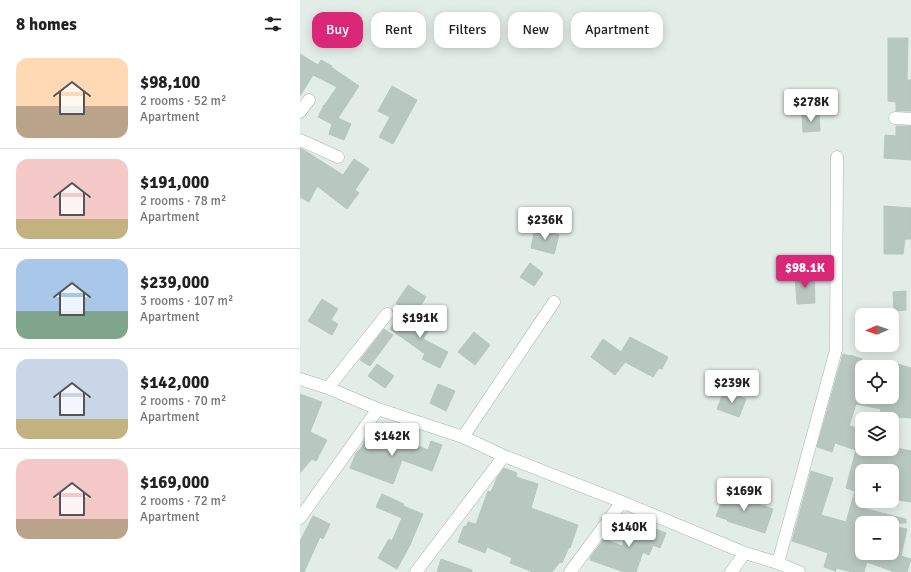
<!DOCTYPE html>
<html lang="en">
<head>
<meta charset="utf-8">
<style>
	body { margin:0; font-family:Signika,sans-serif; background:#f6f6f6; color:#222; height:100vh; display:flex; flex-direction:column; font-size:15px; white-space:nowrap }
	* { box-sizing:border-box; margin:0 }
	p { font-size:13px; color:#767676 }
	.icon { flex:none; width:22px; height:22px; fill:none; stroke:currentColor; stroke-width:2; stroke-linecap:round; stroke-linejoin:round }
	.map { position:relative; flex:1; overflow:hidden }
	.panel { display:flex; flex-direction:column; background:#fff; width:300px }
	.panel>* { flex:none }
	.hud { position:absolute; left:12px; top:12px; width:380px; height:36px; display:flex; gap:8px }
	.needle { width:26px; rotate:268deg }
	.tools { position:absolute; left:555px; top:308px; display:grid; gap:8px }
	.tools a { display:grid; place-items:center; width:44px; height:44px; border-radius:8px; background:#fff; box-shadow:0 2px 10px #0003; font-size:20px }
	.price { position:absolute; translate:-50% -34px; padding:0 9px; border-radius:4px; background:#fff; color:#222; font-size:13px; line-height:26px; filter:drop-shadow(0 1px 2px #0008) }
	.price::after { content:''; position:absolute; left:50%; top:24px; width:12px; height:9px; margin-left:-6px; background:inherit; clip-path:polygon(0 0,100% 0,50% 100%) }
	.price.current { background:#db2777; color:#fff }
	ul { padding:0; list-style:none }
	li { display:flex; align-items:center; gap:12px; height:100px; padding:0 16px }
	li+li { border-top:1px solid #e0e0e0 }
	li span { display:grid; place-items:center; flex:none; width:112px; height:80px; border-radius:12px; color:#555 }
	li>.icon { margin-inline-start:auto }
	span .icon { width:48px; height:48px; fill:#fffc; stroke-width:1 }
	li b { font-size:17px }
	h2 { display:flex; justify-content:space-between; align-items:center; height:48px; padding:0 16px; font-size:17px }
	.pill { padding:0 14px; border-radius:12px; background:#fff; box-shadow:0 2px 10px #0003; font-size:14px; line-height:36px }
	.pill.current { background:#db2777; color:#fff }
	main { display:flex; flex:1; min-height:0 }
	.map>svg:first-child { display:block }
</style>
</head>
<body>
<main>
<section class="panel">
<h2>8 homes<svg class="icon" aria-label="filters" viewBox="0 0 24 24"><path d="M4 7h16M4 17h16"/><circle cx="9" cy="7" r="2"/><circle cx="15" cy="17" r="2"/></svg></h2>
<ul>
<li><span style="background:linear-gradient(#ffd9b3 60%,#b9a48a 0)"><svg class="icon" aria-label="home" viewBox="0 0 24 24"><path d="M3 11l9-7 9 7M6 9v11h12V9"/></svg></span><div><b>$98,100</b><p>2 rooms · 52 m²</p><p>Apartment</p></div></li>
<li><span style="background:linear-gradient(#f6c9c9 75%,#c2b280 0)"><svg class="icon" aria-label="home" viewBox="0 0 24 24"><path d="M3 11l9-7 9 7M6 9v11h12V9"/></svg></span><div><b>$191,000</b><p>2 rooms · 78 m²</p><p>Apartment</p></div></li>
<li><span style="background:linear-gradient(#a9c7e8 65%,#7fa58c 0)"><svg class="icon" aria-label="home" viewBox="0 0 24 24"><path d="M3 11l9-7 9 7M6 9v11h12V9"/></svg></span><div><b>$239,000</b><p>3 rooms · 107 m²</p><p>Apartment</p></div></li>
<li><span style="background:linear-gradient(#c9d6e8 75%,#c2b280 0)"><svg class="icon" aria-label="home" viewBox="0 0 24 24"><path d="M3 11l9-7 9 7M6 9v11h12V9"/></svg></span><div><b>$142,000</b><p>2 rooms · 70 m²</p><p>Apartment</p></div></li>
<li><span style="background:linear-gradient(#f6c9c9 75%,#b9a48a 0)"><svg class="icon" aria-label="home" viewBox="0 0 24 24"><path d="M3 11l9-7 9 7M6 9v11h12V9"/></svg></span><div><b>$169,000</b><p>2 rooms · 72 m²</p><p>Apartment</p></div></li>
</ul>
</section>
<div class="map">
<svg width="611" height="572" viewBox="0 0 611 572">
	<rect width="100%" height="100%" fill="#e3ede8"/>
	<path fill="#b8c8c1" stroke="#b5c7bf" d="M588 38H608L607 80H611V111H596V102L588 101Z
		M0 54 18 65 21 60 32 66 31 67 59 86 38 118 51 124 44 140 29 134 32 124 18 117 24 105V106L37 87 13 75 0 96Z
		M92 86 117 100 93 144 79 137 90 117 78 111Z
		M502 115H519L520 131 503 132Z
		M596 126H611V160L584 158 585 135 596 136Z
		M0 148 7 152 43 175 54 159 69 169 55 190 59 193 47 209 17 186 9 202 0 197Z
		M584 206 611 208V239H605L603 254H584Z
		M235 229 259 235 254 254 231 248Z
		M230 263 243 273 234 286 220 277Z
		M495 275H514L515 303 497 304Z
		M108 285 126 297 114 316 96 303Z
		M606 291V310L594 311 593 292Z
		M22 299 38 309 31 320 38 324 32 335 8 321Z
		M107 312 130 329 123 339 148 352 140 368 122 359 125 354 90 329 94 323 98 325Z
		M84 329 93 335 70 366 60 360Z
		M174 332 190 345 175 365 158 352Z
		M330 337 368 357 362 369 359 368 353 377 325 362 315 375 291 357 303 339 321 352Z
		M543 354 550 356V355L562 359V397H592V372L596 373 598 364 611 368V418L599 417V419H579L581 409 556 404 549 426 562 429V449H592V447L611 451V502L592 499V471H586L569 467 568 471H562V508L606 519V523H562V553H592V526L607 529 601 556 611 559 607 572H592V571L567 562 564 572H552L536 568V571L524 567 528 553 492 541 511 471 533 478 521 515 546 522 555 491 546 488 556 450 535 443 532 452 517 447Z
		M77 364 94 376 85 388 68 376Z
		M138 384 155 391 146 411 130 403Z
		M424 391 446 399 439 417 417 409Z
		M0 394 22 402 10 432 27 440 16 461 12 459 0 473Z
		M72 430 107 446 109 442 128 450 131 441 142 445 132 471 102 460 93 484 50 468 56 453 61 448Z
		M204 468 217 473 216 477 238 484 231 508 278 525 270 548 269 547 262 563 260 562 252 572H233L210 563 212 558 187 547 185 553 158 542 164 526 166 527 168 522 176 524 188 491 191 492 197 478Z
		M426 490 442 495 441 499 473 509 465 533 427 521 428 520 416 516Z
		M82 494 104 504 103 506 123 514 110 545 97 569 78 558 89 539 92 541 102 518 76 507Z
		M13 516 30 524 23 539 20 537 4 572H0V541Z
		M332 520 366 533 360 548 353 545 349 555 343 552 336 572H324L290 560 291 556 304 539 322 546Z
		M141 559 172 570V572H137Z"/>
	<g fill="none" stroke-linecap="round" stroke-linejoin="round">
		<g stroke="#a5b5af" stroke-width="13">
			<path id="minor" d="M0 112 9 100
				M595 118 611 119
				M0 140 38 157
				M0 379 28 388 78 409 163 437 204 456 322 502 445 553 478 563 499 572
				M28 388 87 314
				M163 437 254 302
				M0 518 78 409
				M478 563 536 350 537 157
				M116 572 204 456
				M270 572 322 502
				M431 572 445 553"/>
		</g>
		<use href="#minor" stroke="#fff" stroke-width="12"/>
	</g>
</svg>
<div class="tools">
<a><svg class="needle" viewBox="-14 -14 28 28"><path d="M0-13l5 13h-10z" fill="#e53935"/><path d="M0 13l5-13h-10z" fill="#767676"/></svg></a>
<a><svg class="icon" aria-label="locate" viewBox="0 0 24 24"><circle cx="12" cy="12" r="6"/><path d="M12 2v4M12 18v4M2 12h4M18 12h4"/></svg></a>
<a><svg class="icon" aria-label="layers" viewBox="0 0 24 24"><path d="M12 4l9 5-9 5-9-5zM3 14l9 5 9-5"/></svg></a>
<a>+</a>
<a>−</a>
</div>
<b class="price" style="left:511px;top:123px">$278K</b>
<b class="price" style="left:245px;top:241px">$236K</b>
<b class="price current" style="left:505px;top:289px">$98.1K</b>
<b class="price" style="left:120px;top:339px">$191K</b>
<b class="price" style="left:432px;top:404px">$239K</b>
<b class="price" style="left:92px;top:457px">$142K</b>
<b class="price" style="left:444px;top:512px">$169K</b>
<b class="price" style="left:329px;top:548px">$140K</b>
<div class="hud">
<a class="pill current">Buy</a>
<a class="pill">Rent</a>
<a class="pill">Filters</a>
<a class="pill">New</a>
<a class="pill">Apartment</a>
</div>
</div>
</main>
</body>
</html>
